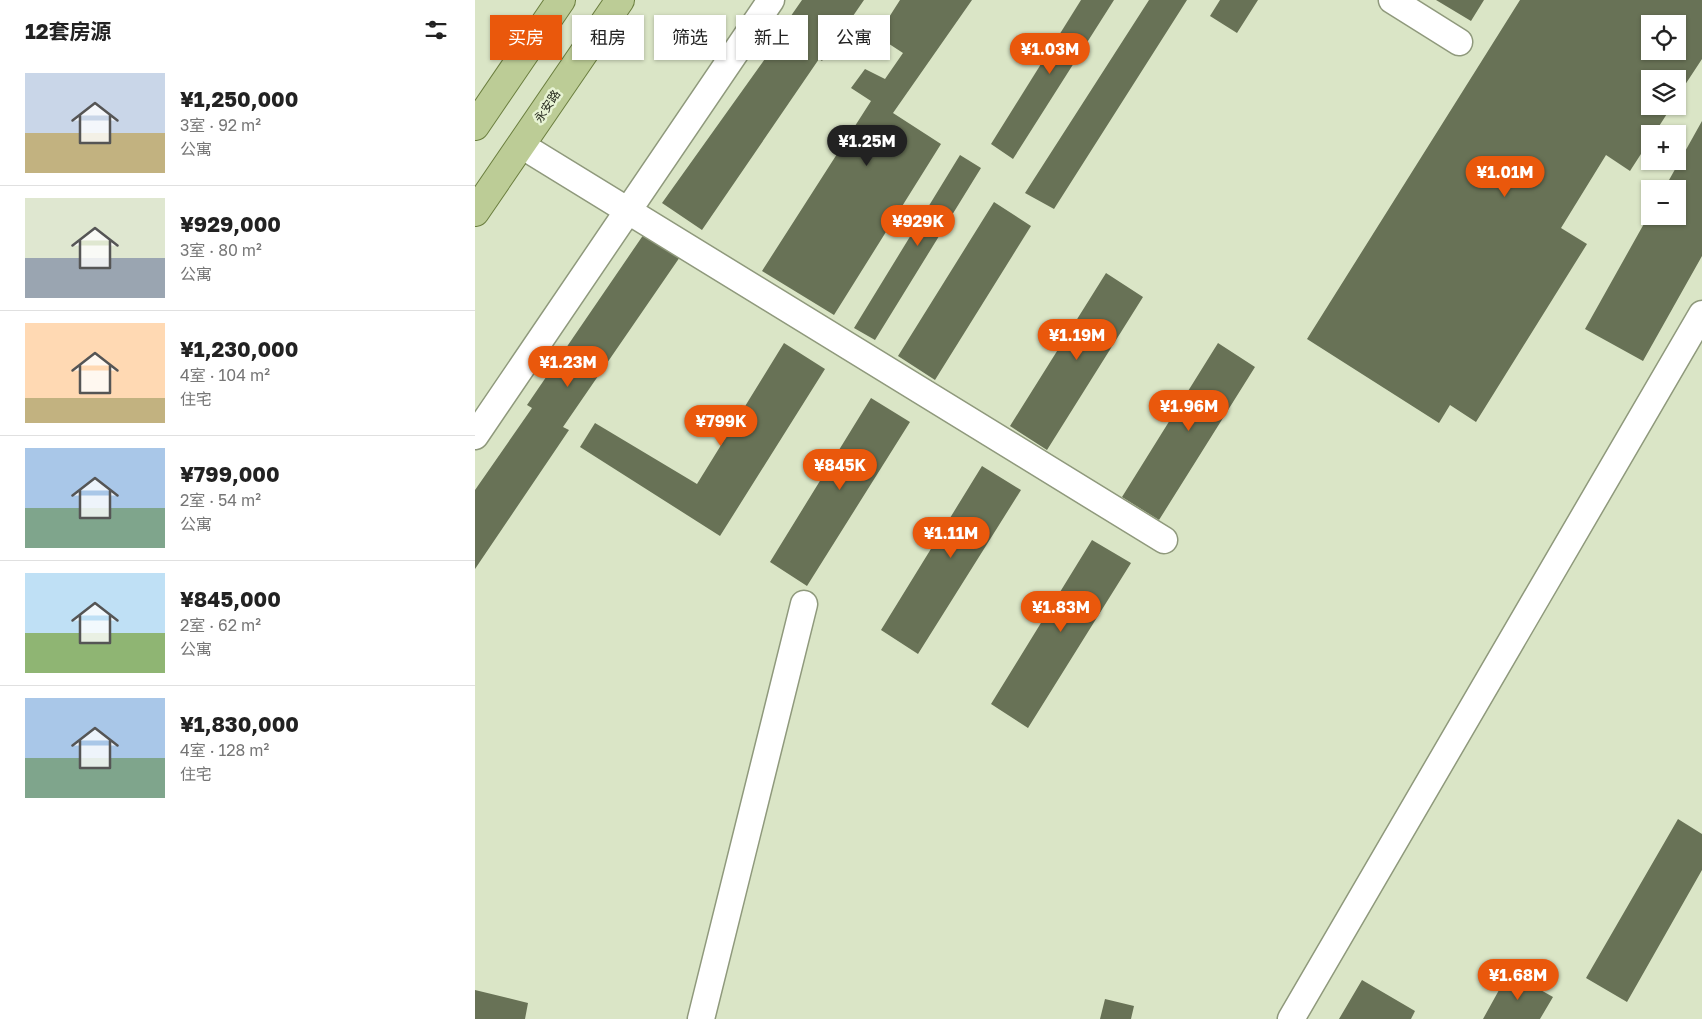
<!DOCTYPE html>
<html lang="zh">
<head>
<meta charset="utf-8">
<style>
	body { margin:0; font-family:"Golos Text","Noto Sans SC",sans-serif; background:#f6f6f6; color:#222; height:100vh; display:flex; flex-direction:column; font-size:19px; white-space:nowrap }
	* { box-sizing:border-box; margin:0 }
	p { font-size:16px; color:#767676 }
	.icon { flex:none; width:28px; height:28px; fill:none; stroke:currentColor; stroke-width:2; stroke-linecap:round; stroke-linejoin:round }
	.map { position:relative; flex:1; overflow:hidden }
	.side { display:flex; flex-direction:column; background:#fff; width:475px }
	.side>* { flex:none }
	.guide { position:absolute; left:15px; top:15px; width:475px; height:45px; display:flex; gap:10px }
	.fabs { position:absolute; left:1166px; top:15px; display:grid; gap:10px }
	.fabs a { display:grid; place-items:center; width:45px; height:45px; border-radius:0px; background:#fff; box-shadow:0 1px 4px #0004; font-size:25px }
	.price { position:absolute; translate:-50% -42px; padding:0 11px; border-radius:18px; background:#ea580c; color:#fff; font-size:16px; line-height:32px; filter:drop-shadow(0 1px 2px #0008) }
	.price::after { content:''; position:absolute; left:50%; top:30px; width:15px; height:11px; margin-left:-8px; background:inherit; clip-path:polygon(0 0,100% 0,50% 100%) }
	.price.current { background:#222; color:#fff }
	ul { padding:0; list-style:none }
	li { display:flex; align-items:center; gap:15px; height:125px; padding:0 25px }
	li+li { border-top:1px solid #e0e0e0 }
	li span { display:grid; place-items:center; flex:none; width:140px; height:100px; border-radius:0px; color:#555 }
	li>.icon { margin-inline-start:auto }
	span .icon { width:60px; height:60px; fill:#fffc; stroke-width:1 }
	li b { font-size:21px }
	h2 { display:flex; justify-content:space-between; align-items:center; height:60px; padding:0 25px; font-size:21px }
	.chip { padding:0 18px; border-radius:0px; background:#fff; box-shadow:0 1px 4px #0004; font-size:18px; line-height:45px }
	.chip.current { background:#ea580c; color:#fff }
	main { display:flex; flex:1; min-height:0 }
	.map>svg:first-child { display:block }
</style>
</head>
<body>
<main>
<section class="side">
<h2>12套房源<svg class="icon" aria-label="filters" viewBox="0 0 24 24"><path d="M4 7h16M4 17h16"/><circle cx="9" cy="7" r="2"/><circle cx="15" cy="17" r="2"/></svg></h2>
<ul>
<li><span style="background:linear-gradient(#c9d6e8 60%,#c2b280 0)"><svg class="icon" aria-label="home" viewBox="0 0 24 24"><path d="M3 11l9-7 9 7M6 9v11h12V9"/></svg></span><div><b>¥1,250,000</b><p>3室 · 92 m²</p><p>公寓</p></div></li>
<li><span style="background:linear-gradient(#dfe7d0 60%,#9aa5b1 0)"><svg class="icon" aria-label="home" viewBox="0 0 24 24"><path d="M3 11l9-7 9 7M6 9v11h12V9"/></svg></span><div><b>¥929,000</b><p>3室 · 80 m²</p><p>公寓</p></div></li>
<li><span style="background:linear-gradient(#ffd9b3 75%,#c2b280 0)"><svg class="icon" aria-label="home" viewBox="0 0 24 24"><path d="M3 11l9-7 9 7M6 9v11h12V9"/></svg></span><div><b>¥1,230,000</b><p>4室 · 104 m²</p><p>住宅</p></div></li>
<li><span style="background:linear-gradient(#a9c7e8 60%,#7fa58c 0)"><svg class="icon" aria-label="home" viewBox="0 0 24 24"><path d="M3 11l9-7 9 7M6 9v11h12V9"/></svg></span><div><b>¥799,000</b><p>2室 · 54 m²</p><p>公寓</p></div></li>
<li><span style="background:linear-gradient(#bfe0f5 60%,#8fb573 0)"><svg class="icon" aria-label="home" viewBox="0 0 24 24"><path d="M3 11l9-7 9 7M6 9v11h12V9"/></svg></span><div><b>¥845,000</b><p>2室 · 62 m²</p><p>公寓</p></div></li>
<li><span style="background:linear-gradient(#a9c7e8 60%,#7fa58c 0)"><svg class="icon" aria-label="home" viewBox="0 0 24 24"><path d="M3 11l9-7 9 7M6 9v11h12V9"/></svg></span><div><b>¥1,830,000</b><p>4室 · 128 m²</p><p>住宅</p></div></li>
</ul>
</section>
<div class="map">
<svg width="1227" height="1019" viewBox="0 0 1227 1019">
	<rect width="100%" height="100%" fill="#dae5c6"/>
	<path fill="#687256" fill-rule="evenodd" d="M327 0H389L347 61 344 59 227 230 187 203 307 35 304 33Z
		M425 0H497L418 113 466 144 359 315 287 271 396 101 376 88 390 69 410 79 428 53 402 36Z
		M606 0H639L538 159 516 144Z
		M674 0H712L579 209 550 193Z
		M745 0H783L762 33 735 16Z
		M961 0H1009L996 21Z
		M1045 0H1227V59L1202 97V79H1175V106H1197L1179 134H1175V140L1155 171 1131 155 1086 228 1112 244 1001 422 975 405 964 423 832 339ZM1175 24H1202V51H1175Z
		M1227 121V256L1168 361 1110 329 1175 213V216H1202V189H1189Z
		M485 155 506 168 400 340 379 328Z
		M519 202 556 226 460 380 423 356Z
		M171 231 207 254 88 427 94 430 0 569V490L57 408 52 405Z
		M631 273 668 297 572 450 535 426Z
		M309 343 350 369 245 536 105 447 120 423 222 484Z
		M743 343 780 367 684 520 647 497Z
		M396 398 435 422 332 586 295 562Z
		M507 466 546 490 443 654 406 630Z
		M617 540 656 563 553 728 516 704Z
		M1203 819 1227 834V870L1152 1002 1111 978Z
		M1034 972 1078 997 1065 1019H1008Z
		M887 980 940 1011 936 1019H864Z
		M0 990 53 1003 50 1019H0Z
		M630 999 659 1006 656 1019H625Z"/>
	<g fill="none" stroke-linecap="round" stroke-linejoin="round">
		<g stroke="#8f997c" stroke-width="29">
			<path id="minor" d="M917 0 984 42
				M46 145 689 540
				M0 436 296 0
				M226 1019 329 604
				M816 1019 1227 314"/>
		</g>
		<g stroke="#6b7e3f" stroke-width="30">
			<path id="major" d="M0 126 86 0
				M0 212 145 0"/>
		</g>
		<use href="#minor" stroke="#fff" stroke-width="26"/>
		<use href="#major" stroke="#bccc96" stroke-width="28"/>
	</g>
	<g text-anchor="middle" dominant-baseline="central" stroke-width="5" stroke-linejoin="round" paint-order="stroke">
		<g font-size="12" fill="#272b1f" stroke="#e7f3d3">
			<text transform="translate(72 106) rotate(-56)">永安路</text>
		</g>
	</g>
</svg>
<div class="fabs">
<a><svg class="icon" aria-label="locate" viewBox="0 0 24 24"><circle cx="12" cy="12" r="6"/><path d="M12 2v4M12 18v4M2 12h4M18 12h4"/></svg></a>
<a><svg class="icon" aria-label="layers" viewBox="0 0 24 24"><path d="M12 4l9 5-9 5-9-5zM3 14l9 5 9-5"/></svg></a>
<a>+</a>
<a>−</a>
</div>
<b class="price" style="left:575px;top:75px">¥1.03M</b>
<b class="price current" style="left:392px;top:167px">¥1.25M</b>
<b class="price" style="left:1030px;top:198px">¥1.01M</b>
<b class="price" style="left:443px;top:247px">¥929K</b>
<b class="price" style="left:602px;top:361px">¥1.19M</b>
<b class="price" style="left:93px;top:388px">¥1.23M</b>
<b class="price" style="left:714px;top:432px">¥1.96M</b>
<b class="price" style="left:246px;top:447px">¥799K</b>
<b class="price" style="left:365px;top:491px">¥845K</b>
<b class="price" style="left:476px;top:559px">¥1.11M</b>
<b class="price" style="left:586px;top:633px">¥1.83M</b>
<b class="price" style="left:1043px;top:1001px">¥1.68M</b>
<div class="guide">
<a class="chip current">买房</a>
<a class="chip">租房</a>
<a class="chip">筛选</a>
<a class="chip">新上</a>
<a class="chip">公寓</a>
</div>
</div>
</main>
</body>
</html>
